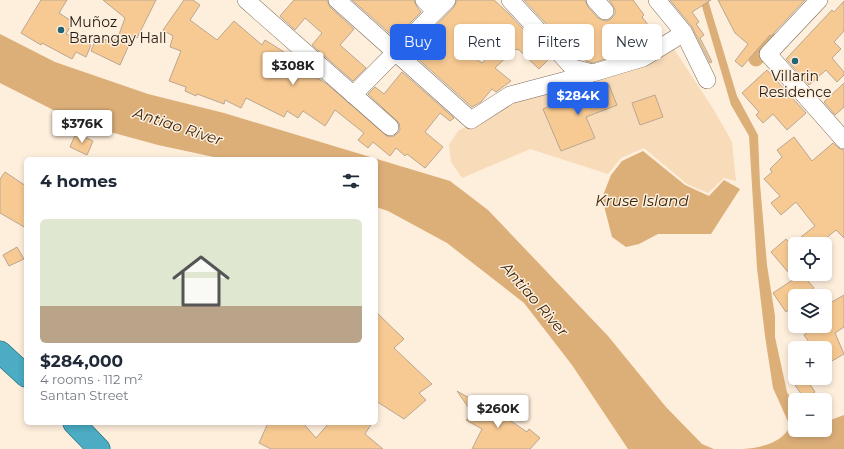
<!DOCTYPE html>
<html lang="en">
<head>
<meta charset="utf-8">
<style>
	body { margin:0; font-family:Montserrat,sans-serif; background:#f6f6f7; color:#1f2937; height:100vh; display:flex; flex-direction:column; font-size:15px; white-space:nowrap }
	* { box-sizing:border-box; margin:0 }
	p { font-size:13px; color:#747a83 }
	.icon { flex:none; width:22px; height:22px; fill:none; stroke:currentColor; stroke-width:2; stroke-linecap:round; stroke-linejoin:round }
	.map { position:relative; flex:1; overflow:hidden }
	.drawer { position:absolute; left:24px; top:157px; width:354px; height:268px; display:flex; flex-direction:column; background:#fff; border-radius:6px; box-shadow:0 2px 6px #0003 }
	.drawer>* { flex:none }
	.guide { position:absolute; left:390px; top:24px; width:380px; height:36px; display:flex; gap:8px }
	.buttons { position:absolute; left:788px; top:237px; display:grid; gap:8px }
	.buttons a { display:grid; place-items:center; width:44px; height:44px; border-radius:6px; background:#fff; box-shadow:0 2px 6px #0003; font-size:20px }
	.price { position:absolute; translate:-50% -34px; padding:0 9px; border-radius:4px; background:#fff; color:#222; font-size:13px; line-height:26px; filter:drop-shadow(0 1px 2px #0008) }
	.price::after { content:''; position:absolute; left:50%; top:24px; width:12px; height:9px; margin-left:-6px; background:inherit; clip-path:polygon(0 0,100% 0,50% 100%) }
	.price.active { background:#2563eb; color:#fff }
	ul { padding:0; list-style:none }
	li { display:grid; align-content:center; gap:8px; height:212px; padding:0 16px }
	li+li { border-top:1px solid #e0e1e3 }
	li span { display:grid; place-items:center; height:124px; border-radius:6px; color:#555 }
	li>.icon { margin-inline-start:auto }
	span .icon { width:72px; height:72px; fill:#fffc; stroke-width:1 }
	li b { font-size:17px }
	h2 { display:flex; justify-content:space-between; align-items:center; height:48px; padding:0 16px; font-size:17px }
	.pill { padding:0 14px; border-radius:6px; background:#fff; box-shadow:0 2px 6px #0003; font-size:14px; line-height:36px }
	.pill.active { background:#2563eb; color:#fff }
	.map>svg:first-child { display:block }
</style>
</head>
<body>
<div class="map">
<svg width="844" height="449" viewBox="0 0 844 449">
	<rect width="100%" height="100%" fill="#feeedc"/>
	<path fill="#f8dbb9" d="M672 46 714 110 732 142 736 181 724 178 708 193 687 184 644 148 621 158 608 174 530 149 462 178 451 162 449 145 458 131 513 99Z"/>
	<path fill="#dcaf79" d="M708 0 737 96 758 135 760 184 767 265 775 316V337L787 392 795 406V430H825V422L844 415V449H743C759 448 783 443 790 426L773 388 765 336 757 268 749 136 731 105 701 3Z
		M0 34 55 62 148 94 224 113 450 181 488 210 608 336 666 407 702 444 714 449H628L572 365 524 303 447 243 388 211 376 207V159H223L158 145 81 124 0 83Z
		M643 151 685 185 709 196 724 180 740 189 711 234H658L639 244 626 247 612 237 602 198 611 175 622 161Z"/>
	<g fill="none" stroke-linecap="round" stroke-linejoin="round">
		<path stroke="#dcaf79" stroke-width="15" d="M756 59 774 41"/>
	</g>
	<path fill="#f8ca93" stroke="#b9a792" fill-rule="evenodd" d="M41 0H67L59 13 73 22 66 34 91 45 86 57 76 52 72 59 42 43 41 45 21 33Z
		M103 0H156L137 38 133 36 120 65 91 51 97 36 113 43 115 39 117 40 125 18Z
		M184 0H193L200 5 190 20 217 40 234 21 262 45 265 40 284 52 281 56 327 84 388 137 394 136 398 133 400 129 399 123 368 94 375 87 384 94 402 72 454 118 450 121 440 113 425 132 443 147 425 168 407 154 405 156 396 148 390 156 373 142 368 148 358 140 364 133 335 110 325 126 303 111 298 118 287 111 284 117 246 98 241 108 225 100 224 104 197 94 196 96 185 91 186 87 169 81 181 51 170 47 173 36 163 30Z
		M294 0H327L330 7 354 29 340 45 366 68 353 81 312 45 322 33 305 18 295 30 280 16Z
		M352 0H414L417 7 421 12 395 38Z
		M457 0H494L508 13 550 58 539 69 518 49 516 50 515 49 495 68 511 81 496 92 492 89 481 102 472 107 415 56 429 42 424 38 454 7ZM485 24 504 42 482 63 460 49Z
		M524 0H585L588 7 598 18 602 20 607 21 611 19 615 14V9L609 0H633L644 15 642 17 652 30 624 52 622 49 609 58 593 63 586 61 566 41 564 43Z
		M670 0H711L692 12 699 22 696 24 704 35 700 38 712 62 710 63 692 27Z
		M718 0H805L771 36 770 35 742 67 735 61 748 44 735 33Z
		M844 1V31L834 42 841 49 832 58 844 72V75L837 82 826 70 809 85 786 59 832 10 834 12Z
		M767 70 806 113 787 130 773 114 763 123 756 115 759 112 742 93Z
		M608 83 617 105 586 117 595 138 561 151 543 109Z
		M844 83V107L835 115 824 102Z
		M655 95 663 117 640 125 632 103Z
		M76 133 93 141 87 155 70 147Z
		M794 137 812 161 833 143 840 149 844 150V238L836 230 825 239 823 238 816 244H792L815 226 796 202 781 215 771 203 780 196 764 179 772 172 770 169 782 157 777 150Z
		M5 172 26 186V228L0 213V179Z
		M786 239 795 250V278L802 274 814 288 804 296H795V304L786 312 773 293 794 279 771 252Z
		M17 247 24 259 9 266 3 255Z
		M844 295V327L835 333 844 354 825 365V348H813L804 335 817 326H825V321L830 318 825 309V306Z
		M376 312 404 339 394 348 432 384 419 393 426 400 404 419 376 401Z
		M803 380H807L815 392 804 398 795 385Z
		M457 391 480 404 493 414 501 402 511 409 505 417 527 432 529 429 540 438 530 449H472L482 429 466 420 473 414Z
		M268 423H303L316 438 329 423H372L365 434 383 449H271L259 443Z"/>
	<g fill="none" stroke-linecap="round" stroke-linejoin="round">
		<g stroke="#7c6b57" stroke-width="18">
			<path id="minor" d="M246 0 390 127
				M337 0 471 120 510 95 593 73 643 58 684 33
				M424 0 435 11
				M510 0 573 68 593 73
				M595 0 605 11
				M657 0 684 33 707 80
				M819 0 768 54 844 140
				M353 95 447 0"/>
		</g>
		<g stroke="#206b7b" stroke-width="23">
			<path id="trunk" d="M0 352 26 376
				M74 423 99 449"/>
		</g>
		<use href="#minor" stroke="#fff" stroke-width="17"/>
		<use href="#trunk" stroke="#4cacc3" stroke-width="22"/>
	</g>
	<g fill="#206476" stroke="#feeedc" stroke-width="1.5">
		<circle cx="61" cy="30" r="4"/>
		<circle cx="795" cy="61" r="4"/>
	</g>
	<g text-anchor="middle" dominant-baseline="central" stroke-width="3" stroke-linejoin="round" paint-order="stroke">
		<g font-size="14" fill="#211a12" stroke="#feeedc" text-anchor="start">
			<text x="69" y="22">Muñoz<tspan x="69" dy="16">Barangay Hall</tspan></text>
			<text x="795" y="76" text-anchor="middle">Villarin<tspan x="795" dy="16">Residence</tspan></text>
		</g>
		<g font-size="15" font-style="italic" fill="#39260d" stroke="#feeedc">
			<text transform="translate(178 126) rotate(18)">Antiao River</text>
			<text x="642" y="200">Kruse Island</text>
			<text transform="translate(535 299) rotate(49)">Antiao River</text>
		</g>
	</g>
</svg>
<div class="buttons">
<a><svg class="icon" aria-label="locate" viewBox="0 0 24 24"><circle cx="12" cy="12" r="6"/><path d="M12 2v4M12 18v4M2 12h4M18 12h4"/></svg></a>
<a><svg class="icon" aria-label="layers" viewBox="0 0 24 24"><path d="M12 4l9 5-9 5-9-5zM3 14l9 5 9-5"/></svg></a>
<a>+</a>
<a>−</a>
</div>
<b class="price" style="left:293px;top:86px">$308K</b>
<b class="price active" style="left:578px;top:116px">$284K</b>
<b class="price" style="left:82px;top:144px">$376K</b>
<b class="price" style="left:498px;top:429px">$260K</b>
<div class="guide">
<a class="pill active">Buy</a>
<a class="pill">Rent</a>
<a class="pill">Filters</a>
<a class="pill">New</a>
</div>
<section class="drawer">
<h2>4 homes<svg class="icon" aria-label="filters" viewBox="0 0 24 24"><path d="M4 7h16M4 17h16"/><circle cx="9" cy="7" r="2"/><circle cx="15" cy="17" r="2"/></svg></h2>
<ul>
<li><span style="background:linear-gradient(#dfe7d0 70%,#b9a48a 0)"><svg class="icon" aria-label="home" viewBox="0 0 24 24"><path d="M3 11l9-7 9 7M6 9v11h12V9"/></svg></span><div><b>$284,000</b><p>4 rooms · 112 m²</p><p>Santan Street</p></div></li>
</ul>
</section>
</div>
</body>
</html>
